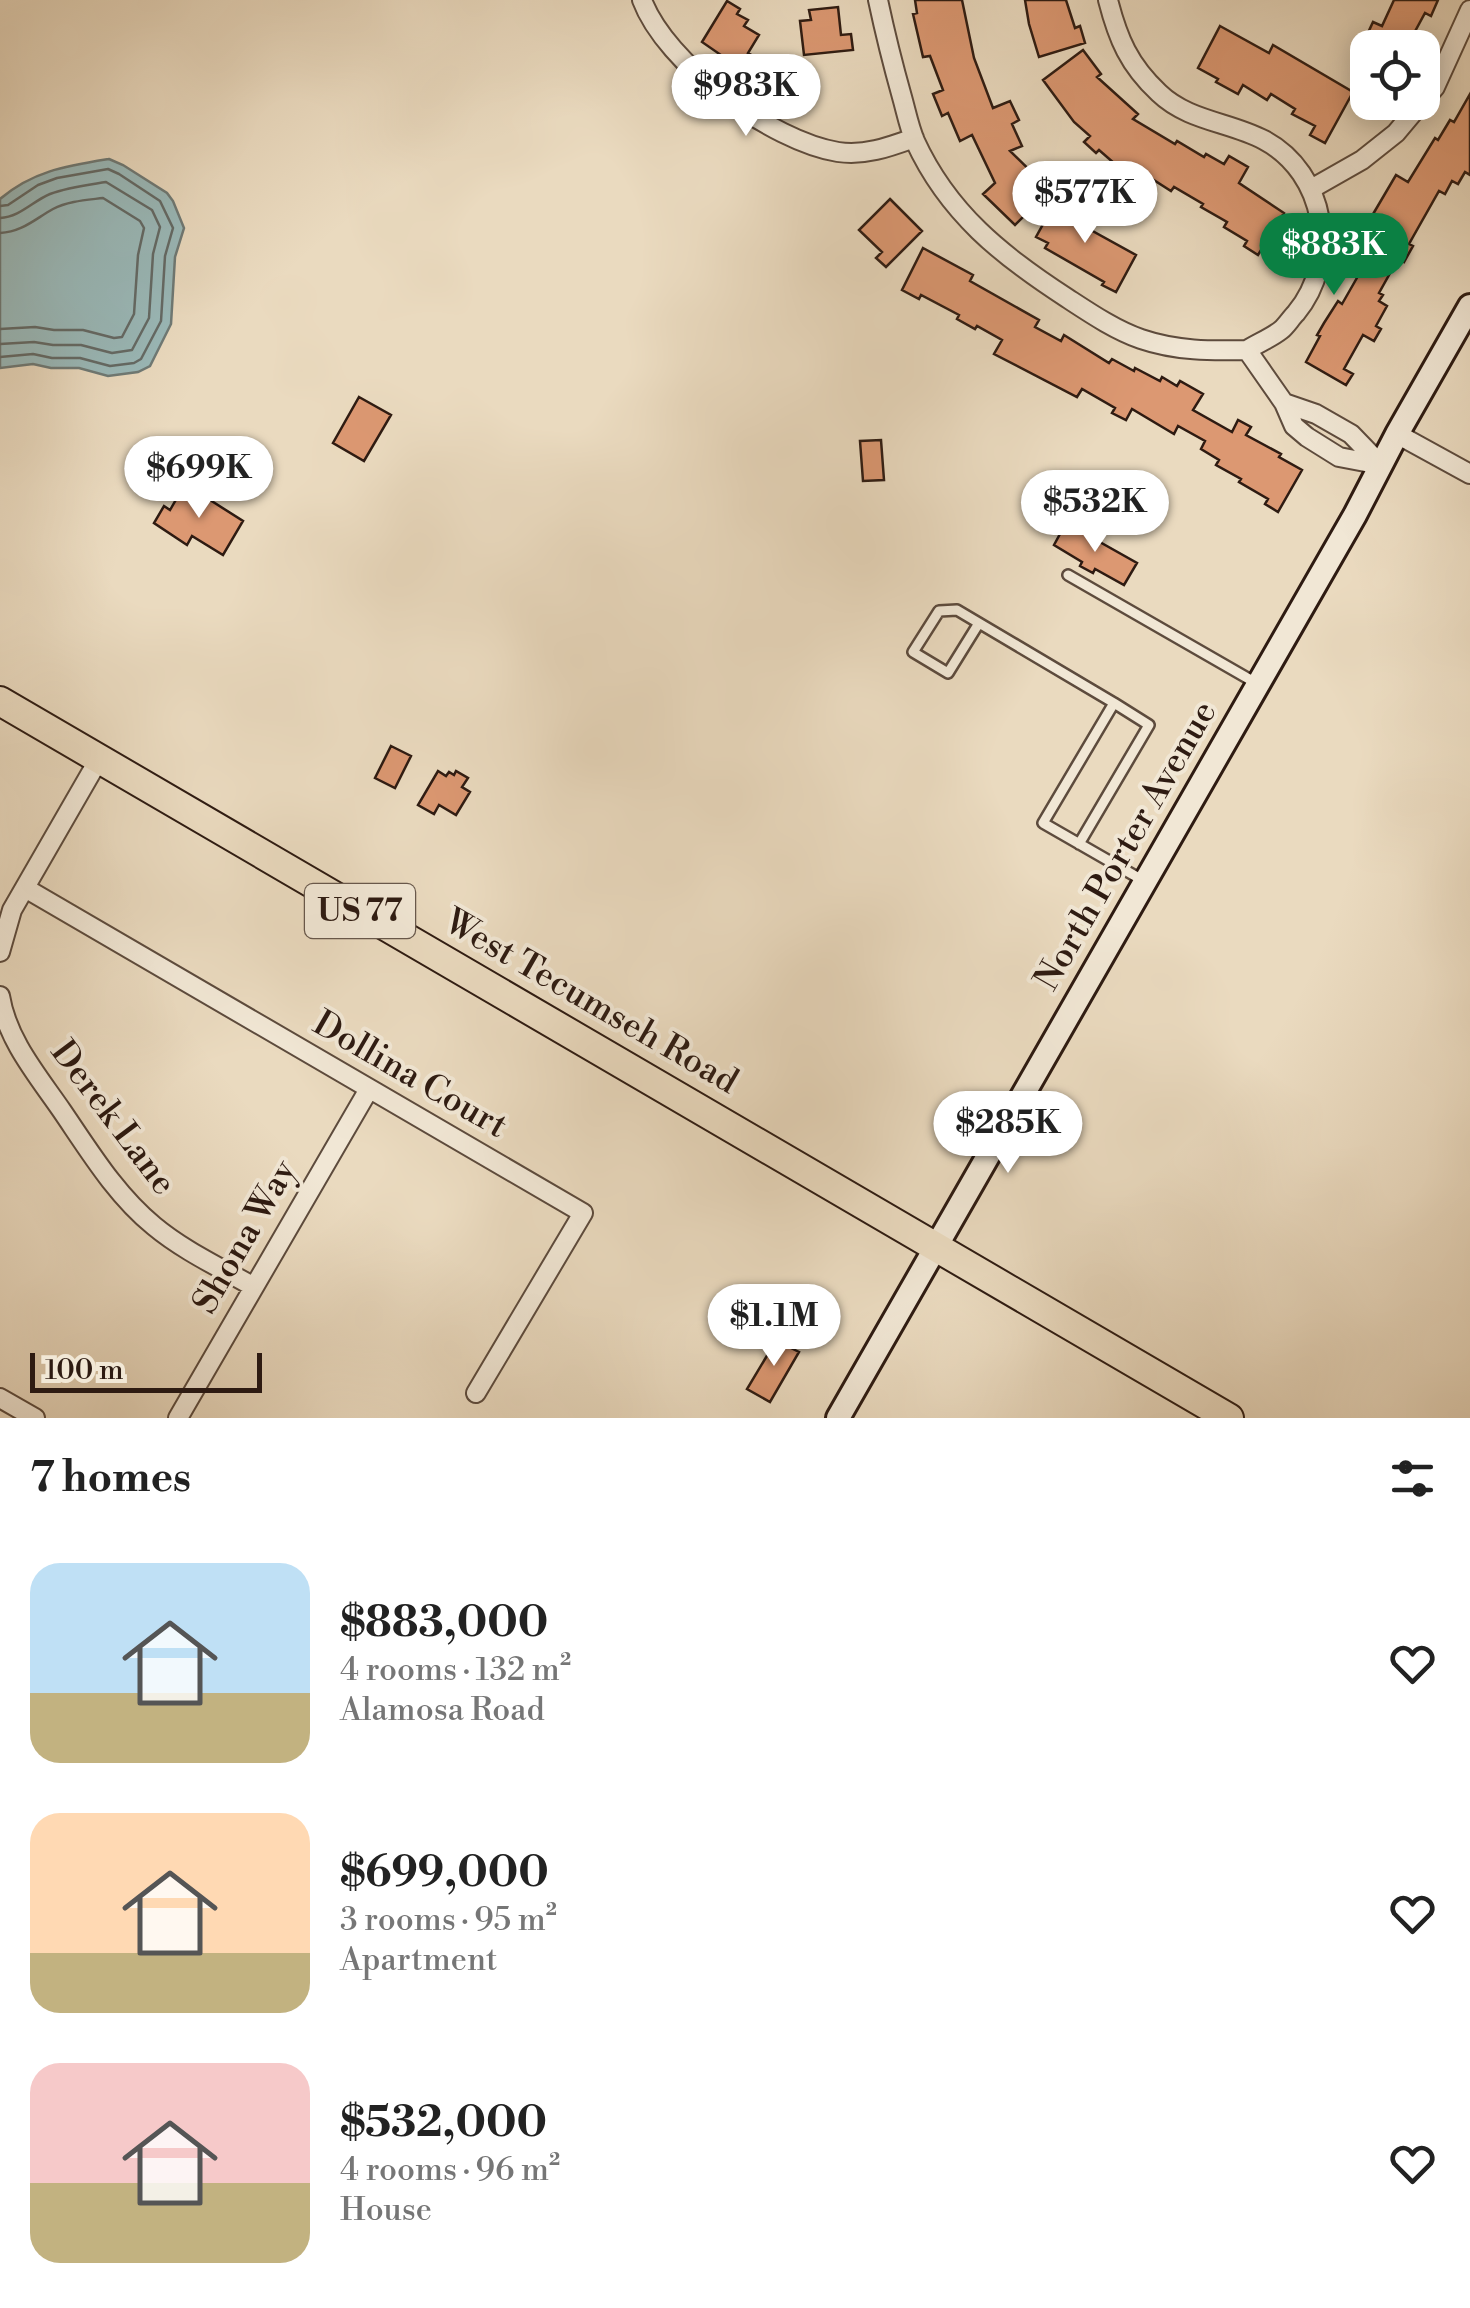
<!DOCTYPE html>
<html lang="en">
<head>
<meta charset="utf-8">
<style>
	body { margin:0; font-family:"Libre Bodoni",serif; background:#f2f2f2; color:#222; height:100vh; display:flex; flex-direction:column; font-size:38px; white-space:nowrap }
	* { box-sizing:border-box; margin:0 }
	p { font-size:32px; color:#767676 }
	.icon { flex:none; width:55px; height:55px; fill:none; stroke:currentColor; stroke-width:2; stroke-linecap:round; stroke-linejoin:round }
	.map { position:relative; height:1418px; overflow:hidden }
	.sheet { display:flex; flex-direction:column; background:#fff; flex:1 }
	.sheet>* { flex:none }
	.controls { position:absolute; left:1350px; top:30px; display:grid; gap:20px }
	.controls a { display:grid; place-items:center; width:90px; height:90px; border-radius:20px; background:#fff; box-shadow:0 5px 25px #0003; font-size:50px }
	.scale { position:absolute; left:30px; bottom:25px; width:232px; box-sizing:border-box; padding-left:10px; border:5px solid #2e1b12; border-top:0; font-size:28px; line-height:35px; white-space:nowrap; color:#2e1b12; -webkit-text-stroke:8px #f1e7d5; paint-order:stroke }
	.price { position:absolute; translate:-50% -85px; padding:0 22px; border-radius:35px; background:#fff; color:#222; font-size:32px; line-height:65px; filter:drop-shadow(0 2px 5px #0008) }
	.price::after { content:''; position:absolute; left:50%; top:60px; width:30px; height:22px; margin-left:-15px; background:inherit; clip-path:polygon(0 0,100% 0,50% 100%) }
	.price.selected { background:#0b8043; color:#fff }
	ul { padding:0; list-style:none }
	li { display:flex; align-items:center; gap:30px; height:250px; padding:0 30px }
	li span { display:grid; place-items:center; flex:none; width:280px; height:200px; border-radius:30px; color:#555 }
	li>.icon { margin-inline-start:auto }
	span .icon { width:120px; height:120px; fill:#fffc; stroke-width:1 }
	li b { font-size:42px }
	h2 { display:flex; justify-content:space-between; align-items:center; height:120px; padding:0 30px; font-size:42px }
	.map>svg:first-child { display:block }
</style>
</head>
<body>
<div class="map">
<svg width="1470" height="1418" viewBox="0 0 1470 1418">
	<rect width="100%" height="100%" fill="#eadabf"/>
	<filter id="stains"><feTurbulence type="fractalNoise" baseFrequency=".002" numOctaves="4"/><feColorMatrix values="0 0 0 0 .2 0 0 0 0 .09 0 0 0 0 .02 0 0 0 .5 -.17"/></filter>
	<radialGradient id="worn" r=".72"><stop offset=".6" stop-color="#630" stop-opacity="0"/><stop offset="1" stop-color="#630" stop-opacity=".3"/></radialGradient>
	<path fill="#9ab9b9" stroke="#6f7a76" stroke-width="2.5" d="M109 159 123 165 167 193 173 201 184 228 175 257 171 324 150 366 138 372 108 376 79 368H51L33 364 0 368V199C33 171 66 166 109 159Z"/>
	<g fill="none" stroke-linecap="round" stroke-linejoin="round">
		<path stroke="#646a66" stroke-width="2.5" d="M0 206 8 205 38 185 57 178 108 169 119 174 160 201 173 228 165 256 161 321 141 359 134 363 110 366 80 358H52L33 354 0 357
			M0 218C20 217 33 201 50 194 68 187 87 185 106 182L152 210 160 227 153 254 149 318 132 350 112 353 81 345H53L34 342 0 344
			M0 233C22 232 35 219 53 209 68 201 87 200 103 198L140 221 144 228 138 255 134 314 122 337 114 338 83 330H54L35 327 0 329"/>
	</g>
	<path fill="#dc9872" stroke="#2e1b12" stroke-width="2.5" d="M915 0H962L974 58 993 108 1010 101 1019 120 1012 124 1022 146 1010 151 1050 190 1015 225 983 194 995 183 972 135 960 141 948 113 942 116 933 94 943 90 930 56 923 57 913 14 917 13Z
		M1025 0H1066L1075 28 1080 26 1085 43 1039 57 1029 24Z
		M1394 0H1438L1431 16 1425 13 1406 48H1361L1373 22 1382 26Z
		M727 1 740 9 737 14 748 20 744 26 759 35 748 53 753 56 744 71 702 42Z
		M838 7 841 35 851 34 853 50 804 55 800 21 811 20 809 10Z
		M1220 26 1269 53 1273 45 1353 92 1325 143 1310 135 1315 126 1292 114 1295 109 1271 94 1267 100 1243 85 1238 94 1216 82 1218 79 1198 68Z
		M1083 50 1101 74 1097 77 1138 114 1133 119 1175 144 1177 141 1204 157 1206 154 1224 164 1229 156 1248 167 1239 183 1284 213 1258 255 1244 246 1247 241 1224 227 1227 222 1201 207 1203 204 1174 187 1171 191 1149 177 1145 183 1115 164 1099 150 1096 153 1084 142 1090 136 1074 122 1043 80Z
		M1470 94V175L1465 172 1458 184 1452 181 1445 194 1439 191 1409 244 1413 246 1404 262 1398 259 1379 293 1383 295 1379 301 1387 306 1376 326 1381 329 1374 341 1363 335 1344 369 1353 374 1346 385 1306 362 1320 336 1317 335 1324 323 1338 301 1342 304 1362 269 1349 262 1364 235 1354 229 1361 217 1369 221 1396 175 1408 182 1435 138 1438 140 1450 120 1454 122Z
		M890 199 922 231 886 267 876 258 882 252 859 230Z
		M1057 199 1094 220 1089 229 1136 255 1116 292 1102 285 1104 282 1045 248 1048 243 1036 237Z
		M923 248 973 275 970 281 1039 320 1035 327 1061 341 1064 335 1109 363 1112 359 1134 371 1135 368 1160 381 1162 377 1177 386 1180 381 1203 394 1193 410 1232 432 1238 420 1251 427 1246 435 1281 454 1279 457 1302 470 1278 512 1265 504 1268 499 1239 482 1241 479 1216 465 1219 460 1201 449 1205 441 1178 426 1174 434 1132 409 1126 420 1112 413 1115 408 1082 389 1077 397 994 354 1002 340 977 326 975 329 957 319 959 315 921 295 919 299 902 290Z
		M359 397 391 415 364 461 333 443Z
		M881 440 884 480 863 481 860 441Z
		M185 484 243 521 223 555 192 536 187 545 154 523 164 506 170 510Z
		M1066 523 1137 563 1124 585 1095 569 1093 573 1080 566 1082 562 1054 545Z
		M391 746 411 756 395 788 375 778Z
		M438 771 446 776 449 772 454 775 456 771 468 778 462 787 470 792 456 815 439 805 434 814 418 805Z
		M782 1335 792 1341 789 1347 799 1352 770 1402 747 1389 777 1339 779 1340Z"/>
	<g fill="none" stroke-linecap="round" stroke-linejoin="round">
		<g stroke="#5d4b3d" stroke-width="14">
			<path id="lane" d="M1068 575 1256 683
				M979 623 948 673 913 652 939 611 957 610 1114 703 1043 823 1144 881
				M1079 844 1149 725 1114 703"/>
		</g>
		<g stroke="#5d4b3d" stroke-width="22">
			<path id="street" d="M642 0C666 64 771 141 838 152 865 156 889 147 914 138
				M878 0C885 33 893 65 902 97 906 111 909 127 915 141 948 213 1002 256 1067 298 1090 313 1115 330 1141 339 1176 351 1211 351 1247 350
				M1108 0C1118 39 1129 65 1159 93 1188 121 1230 122 1264 140 1326 173 1340 260 1296 313 1291 318 1286 326 1281 330 1271 338 1258 343 1247 350L1284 403
				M1422 102 1435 87 1470 10
				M1311 189 1362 160 1396 133 1422 102
				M1284 403 1316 414 1351 434 1381 465 1339 457 1307 437 1294 426Z
				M1397 434 1470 474
				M25 888 583 1213 476 1393
				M0 952 12 910 99 759
				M0 996C7 1040 38 1076 62 1111 90 1152 116 1195 154 1226 184 1251 221 1268 254 1287
				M0 1398 35 1418
				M178 1418 369 1089"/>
		</g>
		<g stroke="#2e1b12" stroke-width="28">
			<path id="secondary" d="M838 1418 1355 515 1397 434 1470 306"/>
		</g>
		<g stroke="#2e1b12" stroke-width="32">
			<path id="primary" d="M0 701 1229 1418"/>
		</g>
		<use href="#lane" stroke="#f1e7d5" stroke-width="9"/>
		<use href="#street" stroke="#f1e7d5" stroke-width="18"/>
		<use href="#secondary" stroke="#f1e7d5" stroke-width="22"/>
		<use href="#primary" stroke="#eadabf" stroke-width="28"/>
	</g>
	<g text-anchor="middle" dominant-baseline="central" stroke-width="8" stroke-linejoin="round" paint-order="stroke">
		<rect fill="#f1e7d5" stroke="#68584c" stroke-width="2.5" x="305" y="884" width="110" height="54" rx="8"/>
		<g font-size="32" font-weight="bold" fill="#2e1b12">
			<text x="360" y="911">US 77</text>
		</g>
		<g font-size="35" fill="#2e1b12" stroke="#f1e7d5">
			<text transform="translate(1126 846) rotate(-60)">North Porter Avenue</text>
			<text transform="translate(591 1002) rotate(30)">West Tecumseh Road</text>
			<text transform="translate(410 1075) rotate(30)">Dollina Court</text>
			<text transform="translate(113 1118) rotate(53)">Derek Lane</text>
			<text transform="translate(245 1237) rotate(-60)">Shona Way</text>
		</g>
	</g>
	<rect width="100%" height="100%" filter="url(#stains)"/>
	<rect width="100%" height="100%" fill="url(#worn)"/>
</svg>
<div class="controls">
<a><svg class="icon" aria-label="locate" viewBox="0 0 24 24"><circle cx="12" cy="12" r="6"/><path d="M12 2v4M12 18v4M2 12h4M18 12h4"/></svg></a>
</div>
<div class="scale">100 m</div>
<b class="price" style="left:746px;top:139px">$983K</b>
<b class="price" style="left:1085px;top:246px">$577K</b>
<b class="price selected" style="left:1334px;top:298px">$883K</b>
<b class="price" style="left:199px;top:521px">$699K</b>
<b class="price" style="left:1095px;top:555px">$532K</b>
<b class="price" style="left:1008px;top:1176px">$285K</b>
<b class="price" style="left:774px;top:1369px">$1.1M</b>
</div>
<section class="sheet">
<h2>7 homes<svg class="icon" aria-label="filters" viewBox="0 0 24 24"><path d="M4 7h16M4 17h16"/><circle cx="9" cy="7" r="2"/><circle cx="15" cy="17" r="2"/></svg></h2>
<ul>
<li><span style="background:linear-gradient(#bfe0f5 65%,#c2b280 0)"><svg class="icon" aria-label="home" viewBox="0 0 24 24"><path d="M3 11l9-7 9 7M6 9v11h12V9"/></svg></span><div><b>$883,000</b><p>4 rooms · 132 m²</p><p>Alamosa Road</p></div><svg class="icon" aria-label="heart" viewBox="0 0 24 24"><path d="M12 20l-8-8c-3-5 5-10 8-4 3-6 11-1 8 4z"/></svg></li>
<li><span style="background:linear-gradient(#ffd9b3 70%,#c2b280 0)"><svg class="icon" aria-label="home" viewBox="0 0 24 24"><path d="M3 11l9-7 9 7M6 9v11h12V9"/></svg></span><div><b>$699,000</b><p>3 rooms · 95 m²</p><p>Apartment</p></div><svg class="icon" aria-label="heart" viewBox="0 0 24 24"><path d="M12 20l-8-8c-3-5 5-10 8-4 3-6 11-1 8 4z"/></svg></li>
<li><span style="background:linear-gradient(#f6c9c9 60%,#c2b280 0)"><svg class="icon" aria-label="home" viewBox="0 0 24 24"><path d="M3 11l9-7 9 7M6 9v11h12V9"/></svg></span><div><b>$532,000</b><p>4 rooms · 96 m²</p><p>House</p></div><svg class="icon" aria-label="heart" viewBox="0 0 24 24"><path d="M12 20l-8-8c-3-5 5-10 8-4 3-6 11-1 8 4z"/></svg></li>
</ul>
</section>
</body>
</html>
